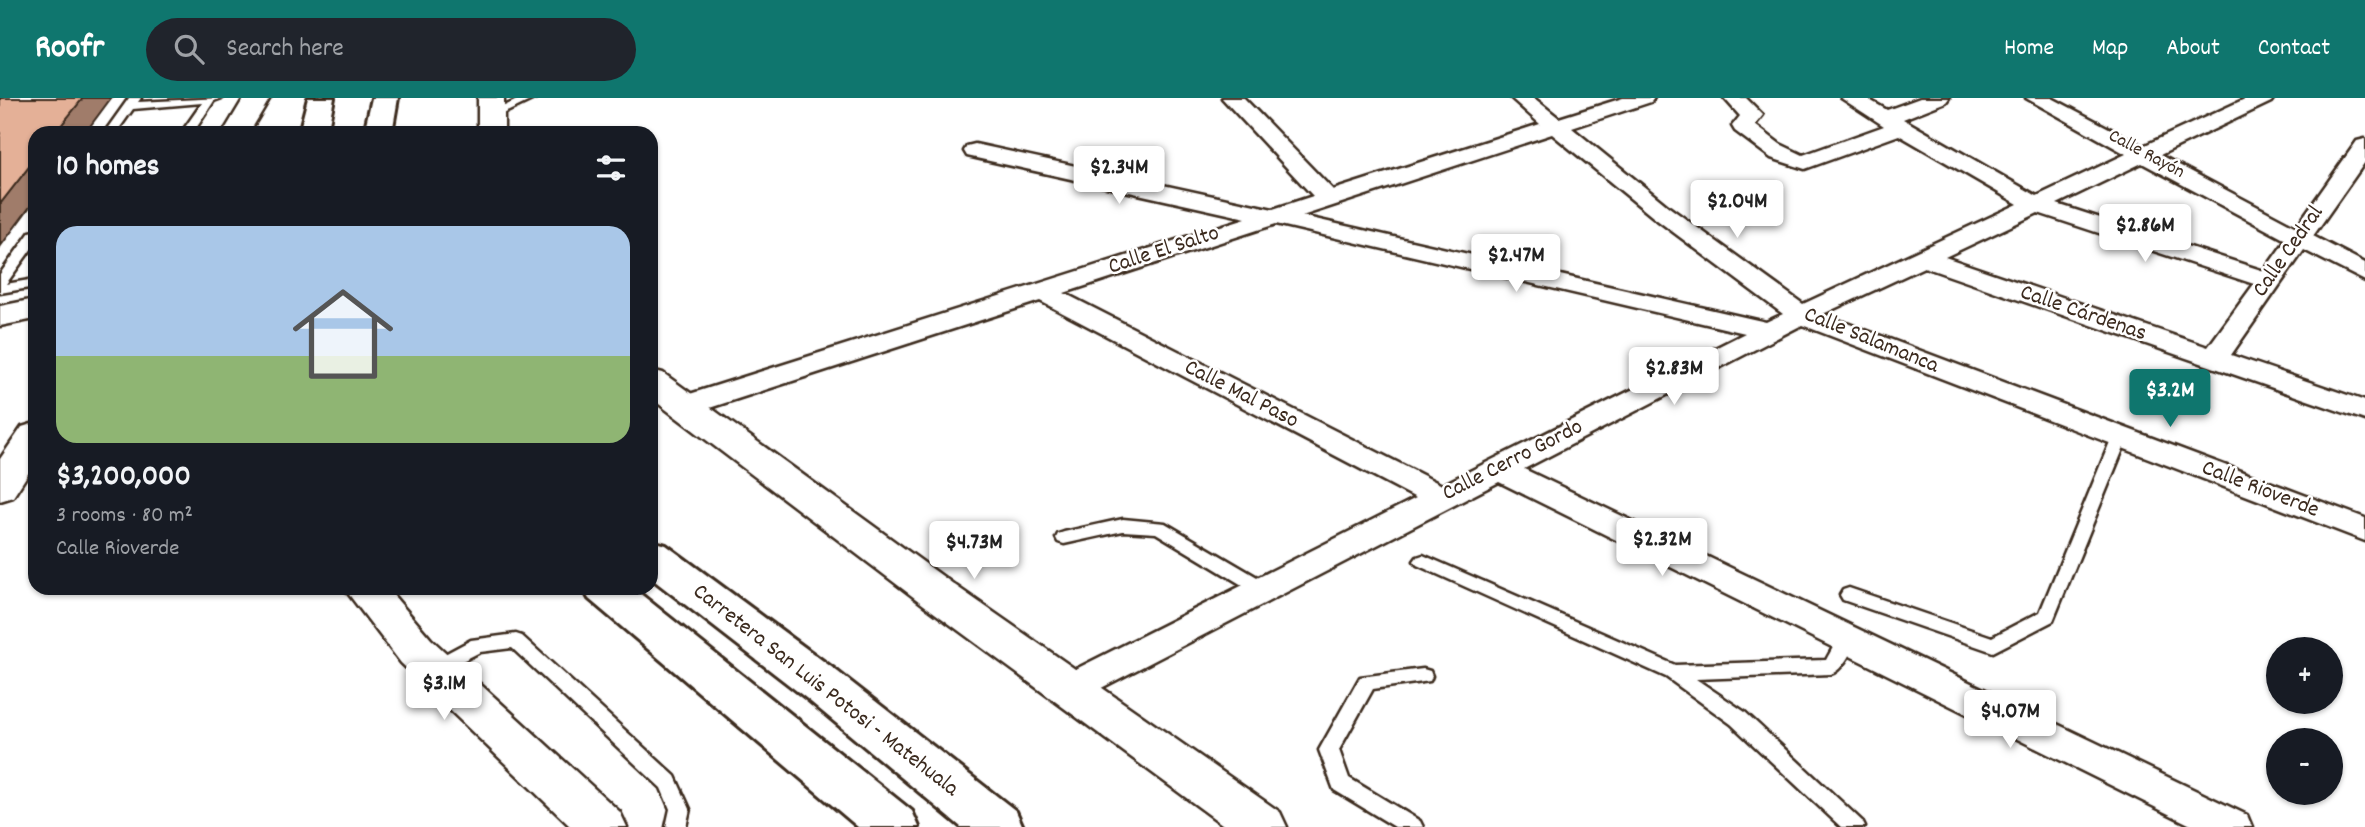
<!DOCTYPE html>
<html lang="en">
<head>
<meta charset="utf-8">
<style>
	body { margin:0; font-family:Dekko,sans-serif; background:#20242c; color:#f1f3f6; height:100vh; display:flex; flex-direction:column; font-size:26px; white-space:nowrap }
	* { box-sizing:border-box; margin:0 }
	p { font-size:23px; color:#9ea1a6 }
	.icon { flex:none; width:38px; height:38px; fill:none; stroke:currentColor; stroke-width:2; stroke-linecap:round; stroke-linejoin:round }
	.map { position:relative; flex:1; overflow:hidden }
	.panel { position:absolute; left:28px; top:28px; width:630px; height:469px; display:flex; flex-direction:column; background:#171b24; border-radius:21px; box-shadow:0 2px 5px #0004 }
	.panel>* { flex:none }
	.tools { position:absolute; left:2266px; top:539px; display:grid; gap:14px }
	.tools a { display:grid; place-items:center; width:77px; height:77px; border-radius:50%; background:#171b24; box-shadow:0 2px 5px #0004; font-size:35px }
	.price { position:absolute; translate:-50% -60px; padding:0 16px; border-radius:7px; background:#fff; color:#222; font-size:23px; line-height:46px; filter:drop-shadow(0 2px 4px #0008) }
	.price::after { content:''; position:absolute; left:50%; top:42px; width:21px; height:16px; margin-left:-10px; background:inherit; clip-path:polygon(0 0,100% 0,50% 100%) }
	.price.selected { background:#0f766e; color:#fff }
	ul { padding:0; list-style:none }
	li { display:grid; align-content:center; gap:14px; height:371px; padding:0 28px }
	li+li { border-top:2px solid #363941 }
	li span { display:grid; place-items:center; height:217px; border-radius:21px; color:#555 }
	li>.icon { margin-inline-start:auto }
	span .icon { width:126px; height:126px; fill:#fffc; stroke-width:1 }
	li b { font-size:30px }
	h2 { display:flex; justify-content:space-between; align-items:center; height:84px; padding:0 28px; font-size:30px }
	header { display:flex; align-items:center; gap:42px; box-sizing:border-box; height:98px; padding:0 35px; background:#0f766e; color:#fff }
	header strong { font-size:33px }
	nav { display:flex; gap:38px; margin-inline-start:auto; font-size:24px }
	.search { width:490px; height:63px; background:#20242c; display:flex; align-items:center; gap:18px; box-sizing:border-box; padding:0 24px; border-radius:38px; color:#9ea1a6; font-size:26px }
	.map>svg:first-child { display:block }
</style>
</head>
<body>
<header>
<strong>Roofr</strong>
<div class="search"><svg class="icon" aria-label="search" viewBox="0 0 24 24"><circle cx="10" cy="10" r="6"/><path d="M15 15l6 6"/></svg>Search here</div>
<nav><a>Home</a><a>Map</a><a>About</a><a>Contact</a></nav>
</header>
<div class="map">
<svg width="2365" height="729" viewBox="0 0 2365 729">
	<rect width="100%" height="100%" fill="#fff"/>
	<filter id="ink" filterUnits="userSpaceOnUse"><feTurbulence type="fractalNoise" baseFrequency=".0143" numOctaves="2"/><feDisplacementMap in="SourceGraphic" scale="14" xChannelSelector="R" yChannelSelector="G"/><feConvolveMatrix kernelMatrix="1 2 1 2 8 2 1 2 1" color-interpolation-filters="sRGB"/></filter>
	<g filter="url(#ink)">
		<g fill="none" stroke-linecap="round" stroke-linejoin="round">
			<g stroke="#3b2a1e" stroke-width="5">
				<path id="service" d="M129 0H141L138 4 222 0 214 3 193 35H181L202 5 133 11 116 35H104Z
					M521 0H536L494 20 484 18Z
					M35 133V146L6 186 35 181V189L0 195V176L30 134Z
					M2120 334 2128 339 2053 523 1993 554 1843 502 1840 497 1843 492 1849 490 1992 539 2040 514 2112 339Z
					M1123 421 1165 425 1269 486 1272 491 1269 496H1257L1156 435 1123 433 1064 446 1058 444 1056 440 1058 436 1064 434Z
					M1423 457 1675 567 1826 562C1833 550 1840 531 1855 536L1858 541C1852 552 1843 572 1831 576L1696 581 1745 614 1862 723 1865 729H1841L1731 626 1666 579 1417 467 1414 463 1417 459Z
					M516 536 522 538 675 678 690 711 686 729H666L670 711 661 690 512 550 480 554 435 577 428 575 426 570 428 565 471 542Z
					M1423 571 1430 573 1432 578 1430 583 1373 591 1339 652 1349 680 1420 723 1423 729H1395L1334 692 1319 652 1360 579Z"/>
			</g>
			<g stroke="#3b2a1e" stroke-width="5">
				<path id="minor" d="M1222 0H1244L1333 92 1540 26 1511 0H1534L1559 20 1623 0H1654L1651 4 1572 30 1669 109 1803 206 2018 106 1899 37 1805 71 1771 60 1735 33 1732 28 1740 18 1724 0H1746L1763 17 1755 27 1780 46 1803 57 1884 28 1841 0H1866L1887 12 1920 0H1949L1946 4 1903 21 2037 98 2126 56 2026 0H2052L2143 48 2247 0H2274L2271 4 2160 57 2296 129 2357 43 2365 41V64L2313 138 2365 165V183L2304 152 2231 257 2365 303V322L1924 169 1823 216 2365 420V443L1802 227 1524 371 2247 717 2252 729H2195L1499 384 1082 600 1070 604 1058 600 1052 590 1058 580 1416 400 1040 203 694 315 684 317 674 315 670 308 674 301 1246 120 967 58 964 53 967 48 975 46 1273 111 1313 98ZM1552 36 1653 119 1783 216 1766 224 1302 118ZM2142 65 2286 142 2264 173 2057 106ZM2038 115 2254 186 2208 249 1945 159ZM1276 126 1745 235 1442 387 1064 195Z"/>
			</g>
			<g stroke="#3b2a1e" stroke-width="5">
				<path id="tertiary" d="M244 0H270L249 35H223Z
					M478 0H504V35H478Z
					M35 201V221L0 228V208Z
					M651 272 663 275 956 488 1280 714 1287 729H1226L928 510 651 300Z
					M35 325V365L13 399 0 403V361L22 329Z
					M344 490H387L431 541 620 714 627 729H571L401 565Z"/>
			</g>
			<g stroke="#3b2a1e" stroke-width="6">
				<path id="trunk" d="M308 0H334L327 35H299Z
					M372 0H398L392 35H364Z
					M651 443 666 447 838 574 1016 713 1023 729H961L806 600 651 480Z
					M583 490H633L912 713 919 729H858L589 501Z"/>
			</g>
			<use href="#service" fill="#fff" fill-rule="evenodd"/>
			<use href="#minor" fill="#fff" fill-rule="evenodd"/>
			<use href="#tertiary" fill="#fff" fill-rule="evenodd"/>
			<use href="#trunk" fill="#fff" fill-rule="evenodd"/>
		</g>
		<path fill="#a07b6a" stroke="#3b2a1e" stroke-width="2" d="M83 0H111L85 35H55Z
			M35 61V102L0 149V106Z"/>
		<path fill="#e4b097" stroke="#3b2a1e" stroke-width="2" d="M0 0H83L55 35H35V61L0 106Z"/>
	</g>
	<g text-anchor="middle" dominant-baseline="central" stroke-width="5" stroke-linejoin="round" paint-order="stroke">
		<g font-size="19" fill="#3b2a1e" stroke="#fff">
			<text transform="translate(2146 57) rotate(28)">Calle Rayón</text>
		</g>
		<g font-size="23" fill="#3b2a1e" stroke="#fff">
			<text transform="translate(1164 153) rotate(-18)">Calle El Salto</text>
			<text transform="translate(2289 154) rotate(-55)">Calle Cedral</text>
			<text transform="translate(2083 216) rotate(19)">Calle Cárdenas</text>
			<text transform="translate(1871 243) rotate(22)">Calle Salamanca</text>
			<text transform="translate(1241 297) rotate(27)">Calle Mal Paso</text>
			<text transform="translate(1513 363) rotate(-27)">Calle Cerro Gordo</text>
			<text transform="translate(2260 392) rotate(21)">Calle Rioverde</text>
			<text transform="translate(825 593) rotate(38)">Carretera San Luis Potosi - Matehuala</text>
		</g>
	</g>
</svg>
<div class="tools">
<a>+</a>
<a>−</a>
</div>
<b class="price" style="left:1119px;top:108px">$2.34M</b>
<b class="price" style="left:1737px;top:142px">$2.04M</b>
<b class="price" style="left:2145px;top:166px">$2.86M</b>
<b class="price" style="left:1516px;top:196px">$2.47M</b>
<b class="price" style="left:1674px;top:309px">$2.83M</b>
<b class="price selected" style="left:2170px;top:331px">$3.2M</b>
<b class="price" style="left:1662px;top:480px">$2.32M</b>
<b class="price" style="left:974px;top:483px">$4.73M</b>
<b class="price" style="left:444px;top:624px">$3.1M</b>
<b class="price" style="left:2010px;top:652px">$4.07M</b>
<section class="panel">
<h2>10 homes<svg class="icon" aria-label="filters" viewBox="0 0 24 24"><path d="M4 7h16M4 17h16"/><circle cx="9" cy="7" r="2"/><circle cx="15" cy="17" r="2"/></svg></h2>
<ul>
<li><span style="background:linear-gradient(#a9c7e8 60%,#8fb573 0)"><svg class="icon" aria-label="home" viewBox="0 0 24 24"><path d="M3 11l9-7 9 7M6 9v11h12V9"/></svg></span><div><b>$3,200,000</b><p>3 rooms · 80 m²</p><p>Calle Rioverde</p></div></li>
</ul>
</section>
</div>
</body>
</html>
